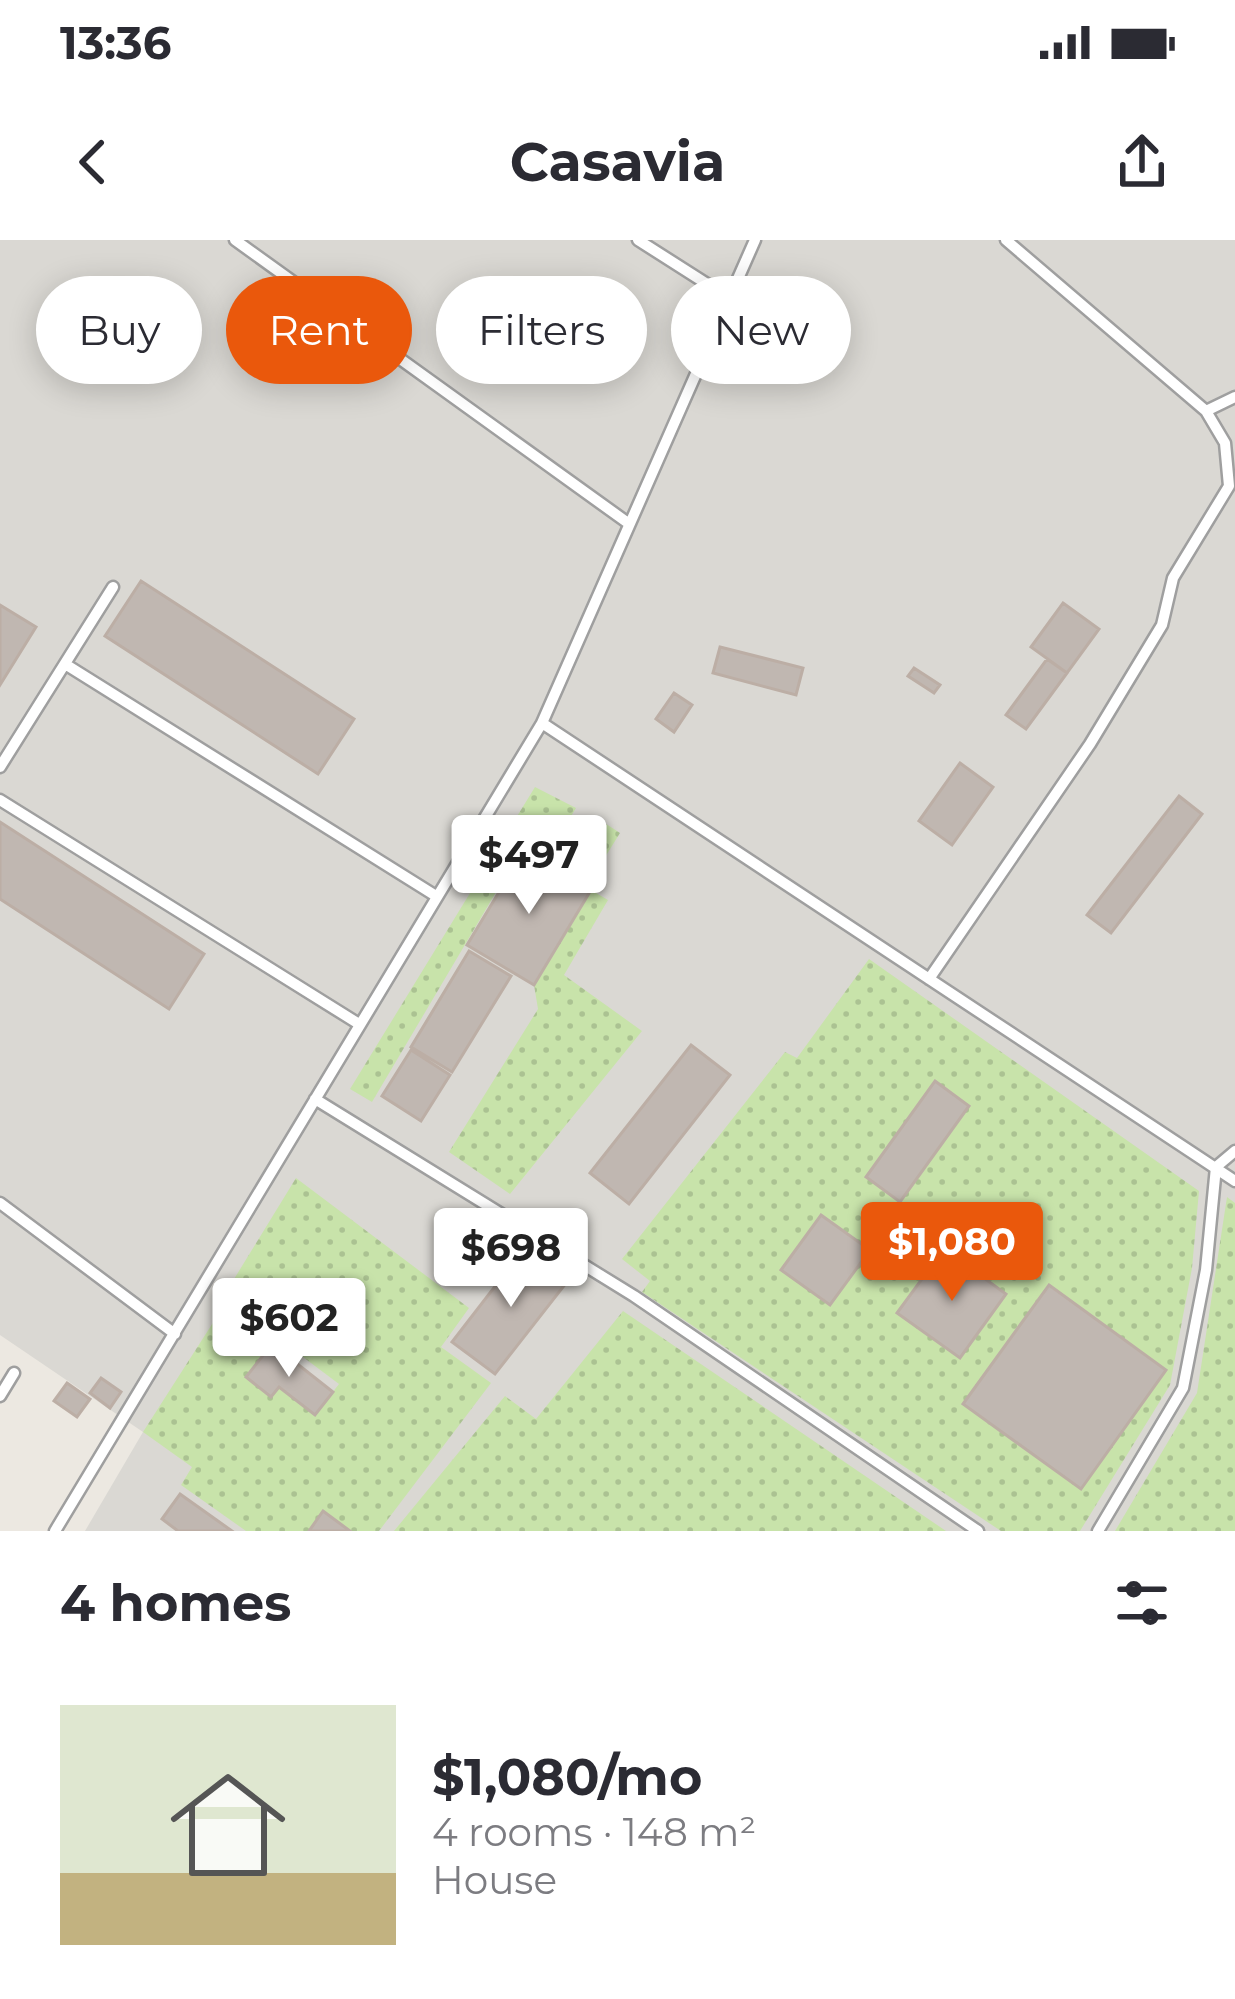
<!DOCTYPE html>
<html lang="en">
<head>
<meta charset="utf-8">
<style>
	body { margin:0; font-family:Montserrat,sans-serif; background:#f7f7f7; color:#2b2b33; height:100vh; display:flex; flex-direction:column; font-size:45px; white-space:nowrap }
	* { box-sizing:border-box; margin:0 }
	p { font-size:39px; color:#7c7c81 }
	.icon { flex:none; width:66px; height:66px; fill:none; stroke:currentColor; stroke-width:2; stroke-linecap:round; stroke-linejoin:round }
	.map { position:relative; height:1291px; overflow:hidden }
	.side { display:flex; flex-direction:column; background:#fff; flex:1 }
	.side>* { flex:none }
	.hud { position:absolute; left:36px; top:36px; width:1164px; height:108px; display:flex; gap:24px }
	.price { position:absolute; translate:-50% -102px; padding:0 27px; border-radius:12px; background:#fff; color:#222; font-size:39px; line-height:78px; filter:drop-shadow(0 3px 6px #0008) }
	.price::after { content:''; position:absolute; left:50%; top:72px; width:36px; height:27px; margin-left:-18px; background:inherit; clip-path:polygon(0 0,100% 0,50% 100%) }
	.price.active { background:#ea580c; color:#fff }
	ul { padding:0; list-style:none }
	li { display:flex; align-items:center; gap:36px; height:300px; padding:0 60px }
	li span { display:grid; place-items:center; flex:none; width:336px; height:240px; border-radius:0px; color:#555 }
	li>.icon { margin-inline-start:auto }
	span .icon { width:144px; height:144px; fill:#fffc; stroke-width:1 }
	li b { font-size:51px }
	h2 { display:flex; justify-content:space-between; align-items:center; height:144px; padding:0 60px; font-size:51px }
	.pill { padding:0 42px; border-radius:54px; background:#fff; box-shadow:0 6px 30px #0003; font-size:42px; line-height:108px }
	.pill.active { background:#ea580c; color:#fff }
	.status { display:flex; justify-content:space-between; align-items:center; height:84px; padding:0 60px; background:#fff; direction:ltr }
	.status svg { height:33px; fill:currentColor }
	header { display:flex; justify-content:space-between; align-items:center; height:156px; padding:0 60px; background:#fff; font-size:54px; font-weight:700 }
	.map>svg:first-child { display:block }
</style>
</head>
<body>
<div class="status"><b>13:36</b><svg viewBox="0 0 49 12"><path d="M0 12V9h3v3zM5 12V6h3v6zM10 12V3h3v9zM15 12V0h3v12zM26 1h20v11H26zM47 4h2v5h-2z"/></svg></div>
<header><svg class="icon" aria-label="back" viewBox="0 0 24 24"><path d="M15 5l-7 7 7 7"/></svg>Casavia<svg class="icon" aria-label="share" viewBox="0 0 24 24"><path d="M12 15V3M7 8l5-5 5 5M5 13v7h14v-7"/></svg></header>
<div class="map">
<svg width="1235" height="1291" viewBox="0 0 1235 1291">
	<defs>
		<pattern id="grass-dots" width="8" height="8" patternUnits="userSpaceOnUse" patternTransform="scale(3)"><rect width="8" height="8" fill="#c8e3aa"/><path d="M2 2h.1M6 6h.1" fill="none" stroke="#abc292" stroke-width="1.8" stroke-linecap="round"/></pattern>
	</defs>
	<rect width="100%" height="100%" fill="#ece8e1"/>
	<path fill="#dad8d3" d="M0 0H1235V1291H85L143 1192 0 1095Z"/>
	<path fill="url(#grass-dots)" d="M535 547 576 568 544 621 521 610 372 862 350 849Z
		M600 580 620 593 589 643 570 630Z
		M591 650 608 660 564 735 642 791 510 954 449 912 538 769 534 745Z
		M869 719 1199 951 1192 1028 1170 1145 1080 1291H1001L642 1052 650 1041 622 1019 785 812 797 818Z
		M296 938 469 1068 441 1107 491 1143 379 1291H350L324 1272 309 1291H246L181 1245 192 1227 143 1192 216 1078 263 1115 246 1137 271 1157 279 1147 315 1175 339 1144 223 1057Z
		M1227 957 1235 963V1291H1115L1197 1153Z
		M623 1071 946 1291H394L505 1156 536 1179Z"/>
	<path fill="#c0b7b1" stroke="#bcaea5" stroke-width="3" d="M141 341 354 479 318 534 105 396Z
		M1063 363 1099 389 1067 433 1031 407Z
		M0 365 36 387 0 445Z
		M720 407 803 428 796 455 713 433Z
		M1047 419 1067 433 1026 489 1006 475Z
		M914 428 940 445 934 453 908 436Z
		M674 453 692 465 674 492 656 479Z
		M960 523 993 547 952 605 919 581Z
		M1179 556 1202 574 1111 693 1087 675Z
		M0 582 204 714 169 769 0 659Z
		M525 609 591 650 534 745 467 705Z
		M469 711 511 736 452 832 411 807Z
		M691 805 730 835 629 964 590 933Z
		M411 810 450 835 421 881 382 856Z
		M935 841 969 866 900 962 866 937Z
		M821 975 870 1010 830 1065 781 1030Z
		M527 1005 570 1038 495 1134 452 1102Z
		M944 1009 1006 1054 960 1118 897 1073Z
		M1049 1045 1166 1130 1081 1249 963 1164Z
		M272 1104 333 1152 315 1175 279 1147 271 1157 246 1137Z
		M101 1138 121 1152 110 1168 90 1153Z
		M67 1143 90 1159 77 1177 54 1161Z
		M180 1254 232 1291H178L162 1279Z
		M323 1271 350 1291H309Z"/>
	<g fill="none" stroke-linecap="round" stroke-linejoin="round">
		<g stroke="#9f9f9f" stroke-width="15">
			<path id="service" d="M235 0 628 283
				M638 0 729 58
				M1206 171 1235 157
				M65 424 436 656
				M542 483 1235 941
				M0 527 113 347
				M0 560 359 784
				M929 739 1090 504 1162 385 1173 338 1229 246 1225 203 1206 171 1006 0
				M315 859 634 1056 978 1291
				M0 963 175 1094
				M0 1156 14 1133
				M55 1291 542 483 755 0
				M1098 1291 1183 1148 1206 1030 1216 927 1235 911"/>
		</g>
		<use href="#service" stroke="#fff" stroke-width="10"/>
	</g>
</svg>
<b class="price" style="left:529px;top:677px">$497</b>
<b class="price active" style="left:952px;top:1064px">$1,080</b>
<b class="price" style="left:511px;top:1070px">$698</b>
<b class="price" style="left:289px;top:1140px">$602</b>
<div class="hud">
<a class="pill">Buy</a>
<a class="pill active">Rent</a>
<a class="pill">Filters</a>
<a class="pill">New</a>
</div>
</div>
<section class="side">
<h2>4 homes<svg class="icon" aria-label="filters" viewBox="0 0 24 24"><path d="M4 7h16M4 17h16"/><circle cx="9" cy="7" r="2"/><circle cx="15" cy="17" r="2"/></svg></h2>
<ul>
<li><span style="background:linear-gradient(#dfe7d0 70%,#c2b280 0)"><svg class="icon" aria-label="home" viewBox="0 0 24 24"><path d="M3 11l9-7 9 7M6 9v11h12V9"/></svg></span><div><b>$1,080/mo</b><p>4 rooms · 148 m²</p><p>House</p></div></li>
</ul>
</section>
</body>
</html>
